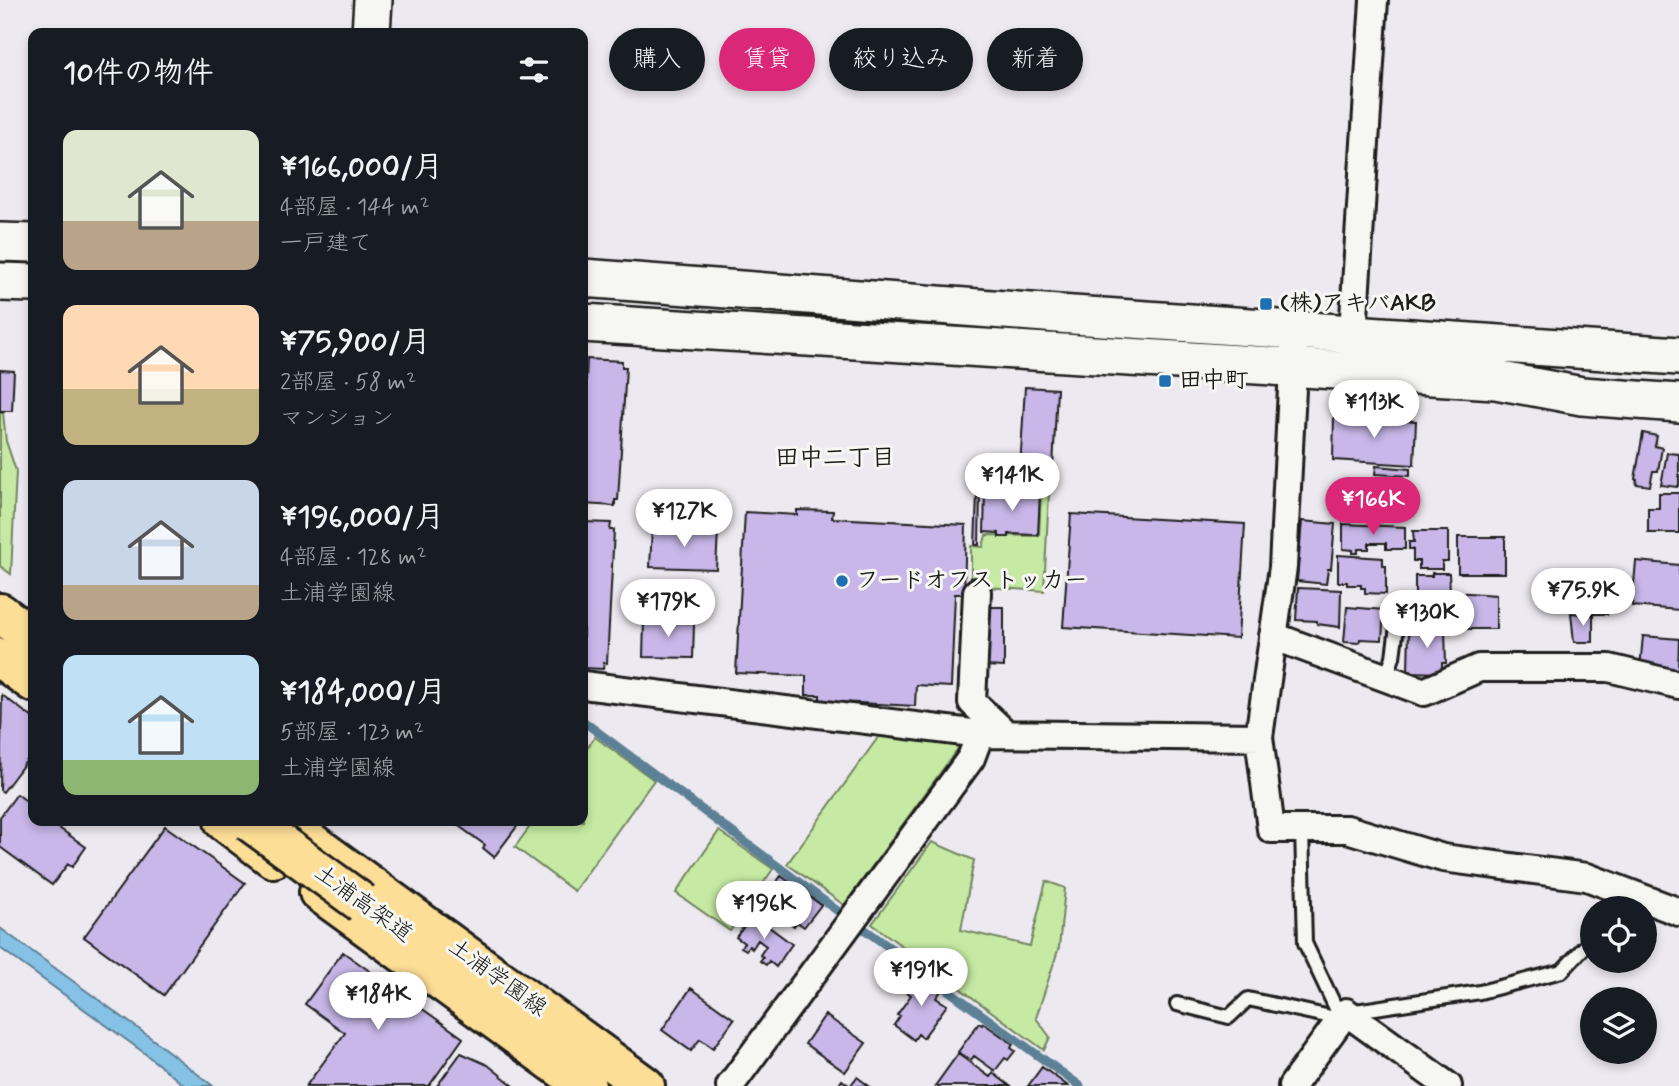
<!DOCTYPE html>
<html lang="ja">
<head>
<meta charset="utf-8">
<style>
	body { margin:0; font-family:Mynerve,"Klee One",sans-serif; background:#242831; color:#f1f3f6; height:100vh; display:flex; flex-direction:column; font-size:26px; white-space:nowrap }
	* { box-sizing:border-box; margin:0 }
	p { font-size:23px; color:#9ea1a6 }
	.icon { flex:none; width:38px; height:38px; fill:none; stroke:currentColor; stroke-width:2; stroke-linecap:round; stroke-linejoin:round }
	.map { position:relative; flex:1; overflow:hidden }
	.drawer { position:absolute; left:28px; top:28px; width:560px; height:798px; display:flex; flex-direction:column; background:#171b24; border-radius:14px; box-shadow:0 4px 10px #0003 }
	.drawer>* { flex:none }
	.banner { position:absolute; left:609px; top:28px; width:665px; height:63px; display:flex; gap:14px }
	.controls { position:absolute; left:1580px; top:896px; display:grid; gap:14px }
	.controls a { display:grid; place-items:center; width:77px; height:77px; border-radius:50%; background:#171b24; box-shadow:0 4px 10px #0003; font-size:35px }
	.price { position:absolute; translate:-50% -60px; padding:0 16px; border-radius:24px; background:#fff; color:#222; font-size:23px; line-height:46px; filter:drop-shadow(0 2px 4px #0008) }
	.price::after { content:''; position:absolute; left:50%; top:42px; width:21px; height:16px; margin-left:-10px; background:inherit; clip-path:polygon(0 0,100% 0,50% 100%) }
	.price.selected { background:#db2777; color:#fff }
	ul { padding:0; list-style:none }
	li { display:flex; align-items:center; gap:21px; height:175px; padding:0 35px }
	li span { display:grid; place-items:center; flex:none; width:196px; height:140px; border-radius:14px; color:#555 }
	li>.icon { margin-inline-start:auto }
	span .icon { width:84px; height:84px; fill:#fffc; stroke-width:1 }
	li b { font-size:30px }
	h2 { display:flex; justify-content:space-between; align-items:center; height:84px; padding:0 35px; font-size:30px }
	.tag { padding:0 24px; border-radius:32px; background:#171b24; box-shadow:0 4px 10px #0003; font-size:24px; line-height:63px }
	.tag.selected { background:#db2777; color:#fff }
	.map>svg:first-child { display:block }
</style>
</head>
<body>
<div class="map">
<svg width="1679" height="1086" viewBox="0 0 1679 1086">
	<rect width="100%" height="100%" fill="#ede9f0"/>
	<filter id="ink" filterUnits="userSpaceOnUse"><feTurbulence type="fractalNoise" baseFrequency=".0143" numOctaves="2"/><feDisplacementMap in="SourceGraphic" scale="14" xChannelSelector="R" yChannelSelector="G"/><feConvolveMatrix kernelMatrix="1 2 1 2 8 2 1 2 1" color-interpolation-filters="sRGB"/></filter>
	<g filter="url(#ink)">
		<path fill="#c6eaa3" stroke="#718360" stroke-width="2" d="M0 413H3L6 441 16 471 11 574 0 566Z
			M1041 491 1049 492 1044 591 971 586V546L983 547 986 535 1039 536Z
			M882 732 953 739 959 747 844 905 787 864Z
			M595 737 654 780 574 891 515 847 534 821H583V754Z
			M719 831 773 869 730 931 676 893Z
			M932 842 974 860 961 930 1030 946 1046 881 1065 888 1059 947 1036 1018 1050 1037 1044 1050 872 924Z"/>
		<path fill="#86c2e6" stroke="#5c8095" stroke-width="2" d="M0 928 151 1038 213 1086H185L143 1052 0 948Z"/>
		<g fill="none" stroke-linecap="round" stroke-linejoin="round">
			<path stroke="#5c8095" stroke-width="9" d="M583 721 839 912
				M864 929 1080 1086"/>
		</g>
		<path fill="#c8b7e8" stroke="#1c1c1c" stroke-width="2" d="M587 359 622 361V367H626L618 500H615V506L583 504V438Z
			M0 370 14 371 12 411H0Z
			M1025 387 1057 389 1052 487 1019 485Z
			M1362 414 1375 415V418L1416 421 1414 465 1333 460 1334 416 1362 417Z
			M1643 433 1657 436 1655 446 1662 448 1658 471H1653L1650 486 1636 484 1637 479H1635Z
			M1667 453 1679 454V485L1677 487 1661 485Z
			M1376 466 1410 469V476L1375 474Z
			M985 490 1040 492 1038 535 1009 534V537H999V533L984 532Z
			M1659 493H1679V533H1648V508H1659Z
			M977 494H980L979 545H975Z
			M797 510 833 511 832 518 966 525 964 594H955L951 687 916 685 915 706 820 701V695H806V676L736 673 745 512 797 515Z
			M1071 514 1245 524 1238 638 1063 627Z
			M1302 521 1335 524 1331 569H1328L1326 584 1297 581Z
			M583 522 611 523 610 530H614L607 663H604L603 669 583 668Z
			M1343 524 1405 527V549H1386V543H1369V549H1358V553H1353V550L1343 549Z
			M652 528 718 531 716 569 650 567Z
			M1413 531H1448V561H1442V569H1419V561H1413V549H1409V542H1414Z
			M1458 537H1505V573H1458Z
			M1338 555 1383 558V566H1386V594L1365 593V588H1361V585H1347V582H1338Z
			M1636 561 1679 565V610L1632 606Z
			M1574 570 1615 572 1614 584H1612L1610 610H1607V614H1590L1591 610 1572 609Z
			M1432 573H1449L1451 610H1412V605H1415V576H1432Z
			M1298 588 1341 590 1340 627 1317 624V621L1296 620Z
			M1454 592 1496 595V629H1454Z
			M985 607H1004V667L985 666Z
			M1347 607 1384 610 1382 640 1360 639 1359 643 1344 642Z
			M656 612H660V622L694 623 693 658 643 657 644 621H655Z
			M1411 613 1446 614V622H1441V625L1410 622Z
			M1571 613 1593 615V642H1574Z
			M1409 628 1445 629 1446 663H1442V673L1408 672Z
			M1643 636 1679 639 1678 671 1640 668Z
			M2 695 33 718V752L3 792 0 790Z
			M17 794 33 806V821H49L86 847 72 867 68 864 52 885 0 847V817Z
			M452 821H521L494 857 483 848 485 845Z
			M165 826 245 883 164 995 84 937Z
			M781 876 821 905 804 927 797 922 794 926 789 922 791 918 788 915 794 907 787 901 780 909 777 907 774 911 769 907 772 903 765 898Z
			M753 915 792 944 776 967 769 961 766 965 760 961 763 957 760 955 766 946 758 940 752 949 749 946 746 950 741 947 744 943 736 937Z
			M343 952 463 1038 429 1086H306L345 1033 305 1004Z
			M921 973 943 988 936 998 947 1005 923 1038 918 1034 914 1040 894 1025 900 1016 897 1015 911 995 907 992Z
			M691 988 734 1019 713 1048 700 1039 691 1051 662 1030Z
			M825 1015 866 1043 845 1072 805 1044Z
			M979 1023 982 1025 983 1023 1013 1044 1011 1048 1015 1051 1008 1060 1005 1058 995 1071 974 1056 971 1060 958 1052Z
			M461 1053 488 1065 514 1086H437Z
			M958 1054 990 1077 993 1073 1010 1086H935Z
			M1042 1067 1068 1086H1028Z
			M857 1077 869 1086H838L842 1080 850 1086Z"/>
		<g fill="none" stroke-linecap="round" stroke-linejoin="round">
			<g stroke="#1c1c1c" stroke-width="18">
				<path id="lane" d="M1386 678 1393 657 1398 619
					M1302 829 1305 943 1341 1019
					M1177 1004 1229 1017 1248 999 1340 1019
					M1349 1012 1480 992 1562 971 1592 939"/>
			</g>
			<g stroke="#1c1c1c" stroke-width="32">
				<path id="street" d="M1352 349 1374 0
					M977 592 972 702 1006 734
					M1273 636 1424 692 1479 668H1609L1679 685
					M583 685 980 734 1259 737 1283 567 1294 349
					M1259 737 1271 829H1347L1443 858 1587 877 1679 912
					M730 1086 971 758 980 734
					M1292 1086 1346 1012 1448 1086"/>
			</g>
			<g stroke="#1c1c1c" stroke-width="42">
				<path id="secondary" d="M371 33 373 0
					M0 242 33 243
					M583 278 1058 314 1679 356
					M0 282 33 283
					M583 323 1496 380 1582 396 1679 403"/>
			</g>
			<g stroke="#1c1c1c" stroke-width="44">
				<path id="primary" d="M0 613 33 638
					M0 658 33 682
					M224 821 273 858
					M282 821 645 1086
					M319 892 586 1086"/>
			</g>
			<use href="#lane" stroke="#f6f6f2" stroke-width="12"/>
			<use href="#street" stroke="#f6f6f2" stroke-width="26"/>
			<use href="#secondary" stroke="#f6f6f2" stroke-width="37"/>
			<use href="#primary" stroke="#fdde96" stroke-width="38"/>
			<g stroke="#1c1c1c" stroke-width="44" stroke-linecap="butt">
				<path id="primary-bridge" d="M249 821 362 903"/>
			</g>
			<use href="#primary-bridge" stroke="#fdde96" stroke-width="38"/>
		</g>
	</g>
	<g fill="#1f6fb2" stroke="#f6f6f2" stroke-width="2.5">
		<rect x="1259" y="297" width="14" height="14" rx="3.5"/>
		<rect x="1158" y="374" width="14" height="14" rx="3.5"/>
		<circle cx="842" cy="581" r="7"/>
	</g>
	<g text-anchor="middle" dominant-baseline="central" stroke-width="6" stroke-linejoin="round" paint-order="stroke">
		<g font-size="23" font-weight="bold" fill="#1c1c1c" stroke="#f6f6f2" text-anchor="start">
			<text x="1280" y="304">(株)アキバAKB</text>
			<text x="1179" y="381">田中町</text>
			<text x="856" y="581">フードオフストッカー</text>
		</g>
		<g font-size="23" fill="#1c1c1c" stroke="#f6f6f2">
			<text transform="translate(363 904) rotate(36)">土浦高架道</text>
			<text transform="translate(497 978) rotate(36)">土浦学園線</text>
		</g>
		<g font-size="24" font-weight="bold" fill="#1c1c1c" stroke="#f6f6f2">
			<text x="835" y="458">田中二丁目</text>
		</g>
	</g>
</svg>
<div class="controls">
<a><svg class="icon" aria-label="locate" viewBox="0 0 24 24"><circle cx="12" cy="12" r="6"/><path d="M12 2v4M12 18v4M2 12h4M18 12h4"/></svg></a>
<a><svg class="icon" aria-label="layers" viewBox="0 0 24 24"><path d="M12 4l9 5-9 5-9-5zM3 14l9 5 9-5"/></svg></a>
</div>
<b class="price" style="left:1374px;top:440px">¥113K</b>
<b class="price" style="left:1012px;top:513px">¥141K</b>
<b class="price selected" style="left:1373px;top:537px">¥166K</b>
<b class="price" style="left:684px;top:549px">¥127K</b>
<b class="price" style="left:1583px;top:628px">¥75.9K</b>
<b class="price" style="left:668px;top:639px">¥179K</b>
<b class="price" style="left:1427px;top:650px">¥130K</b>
<b class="price" style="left:764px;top:941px">¥196K</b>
<b class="price" style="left:921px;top:1008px">¥191K</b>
<b class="price" style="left:378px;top:1032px">¥184K</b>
<div class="banner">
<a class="tag">購入</a>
<a class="tag selected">賃貸</a>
<a class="tag">絞り込み</a>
<a class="tag">新着</a>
</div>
<section class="drawer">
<h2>10件の物件<svg class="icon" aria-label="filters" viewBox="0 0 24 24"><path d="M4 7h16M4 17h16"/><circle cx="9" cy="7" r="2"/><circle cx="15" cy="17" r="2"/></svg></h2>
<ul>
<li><span style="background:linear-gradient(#dfe7d0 65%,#b9a48a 0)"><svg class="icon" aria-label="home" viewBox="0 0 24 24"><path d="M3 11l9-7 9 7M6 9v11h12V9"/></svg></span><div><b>¥166,000/月</b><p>4部屋 · 144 m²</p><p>一戸建て</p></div></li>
<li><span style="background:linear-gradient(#ffd9b3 60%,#c2b280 0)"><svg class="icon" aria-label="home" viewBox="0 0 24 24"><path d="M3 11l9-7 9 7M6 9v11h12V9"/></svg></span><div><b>¥75,900/月</b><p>2部屋 · 58 m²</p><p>マンション</p></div></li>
<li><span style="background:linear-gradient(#c9d6e8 75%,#b9a48a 0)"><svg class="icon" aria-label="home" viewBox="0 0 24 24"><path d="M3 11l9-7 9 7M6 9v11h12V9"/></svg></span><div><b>¥196,000/月</b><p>4部屋 · 128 m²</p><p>土浦学園線</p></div></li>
<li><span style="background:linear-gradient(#bfe0f5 75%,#8fb573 0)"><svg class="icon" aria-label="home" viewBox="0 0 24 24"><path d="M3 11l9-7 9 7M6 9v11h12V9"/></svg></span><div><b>¥184,000/月</b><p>5部屋 · 123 m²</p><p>土浦学園線</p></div></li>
</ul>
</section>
</div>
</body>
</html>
